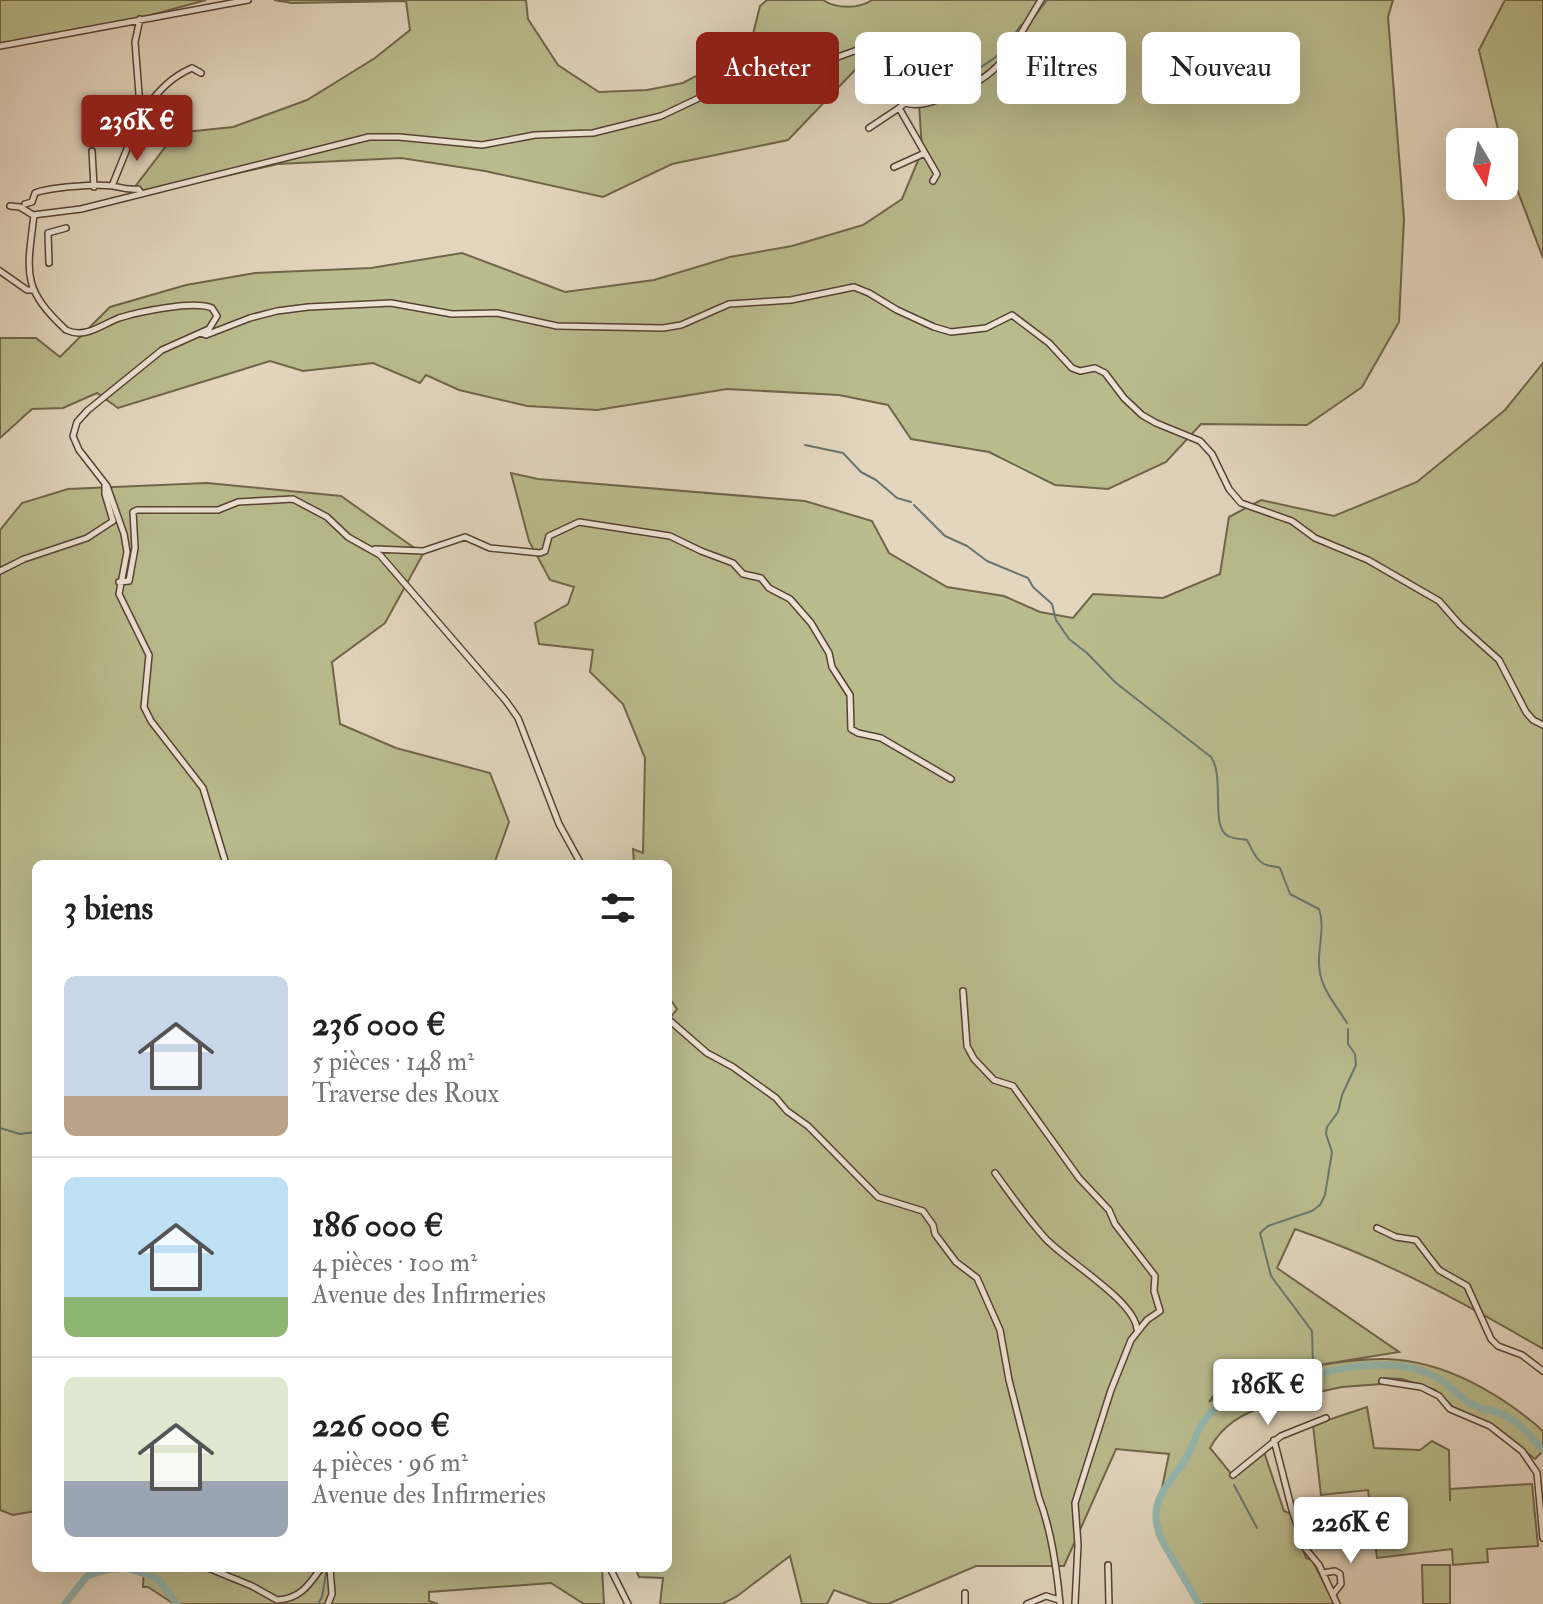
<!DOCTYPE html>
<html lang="fr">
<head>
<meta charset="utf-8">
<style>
	body { margin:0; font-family:"IM FELL Double Pica",serif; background:#f2f2f2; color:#222; height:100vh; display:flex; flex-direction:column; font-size:30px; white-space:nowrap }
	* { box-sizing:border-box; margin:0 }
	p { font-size:26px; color:#767676 }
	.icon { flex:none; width:44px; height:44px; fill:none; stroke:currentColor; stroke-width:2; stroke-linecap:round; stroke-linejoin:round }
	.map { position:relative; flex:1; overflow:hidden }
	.sheet { position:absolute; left:32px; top:860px; width:640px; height:712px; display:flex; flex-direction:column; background:#fff; border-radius:12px; box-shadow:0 8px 32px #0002 }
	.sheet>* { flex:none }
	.hud { position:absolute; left:696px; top:32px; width:726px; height:72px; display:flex; gap:16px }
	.needle { width:52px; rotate:170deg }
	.tools { position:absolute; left:1446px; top:128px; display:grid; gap:16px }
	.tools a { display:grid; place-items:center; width:72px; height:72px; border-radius:12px; background:#fff; box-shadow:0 8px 32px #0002; font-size:40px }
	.price { position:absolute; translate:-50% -68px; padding:0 18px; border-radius:8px; background:#fff; color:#222; font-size:26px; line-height:52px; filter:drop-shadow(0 2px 4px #0008) }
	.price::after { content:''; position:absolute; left:50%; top:48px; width:24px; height:18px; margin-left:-12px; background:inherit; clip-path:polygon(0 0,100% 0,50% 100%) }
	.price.current { background:#8f2418; color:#fff }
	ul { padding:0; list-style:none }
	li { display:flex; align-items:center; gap:24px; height:200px; padding:0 32px }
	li+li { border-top:2px solid #e0e0e0 }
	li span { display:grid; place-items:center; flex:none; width:224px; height:160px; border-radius:12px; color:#555 }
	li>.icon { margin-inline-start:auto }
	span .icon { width:96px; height:96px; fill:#fffc; stroke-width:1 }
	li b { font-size:34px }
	h2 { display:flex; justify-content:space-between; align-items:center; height:96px; padding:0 32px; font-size:34px }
	.tag { padding:0 28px; border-radius:12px; background:#fff; box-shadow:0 8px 32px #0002; font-size:28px; line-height:72px }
	.tag.current { background:#8f2418; color:#fff }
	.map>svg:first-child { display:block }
</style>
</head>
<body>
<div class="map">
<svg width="1543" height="1604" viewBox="0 0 1543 1604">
	<rect width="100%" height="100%" fill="#e3d6be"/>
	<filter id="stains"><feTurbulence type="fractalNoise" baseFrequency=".0025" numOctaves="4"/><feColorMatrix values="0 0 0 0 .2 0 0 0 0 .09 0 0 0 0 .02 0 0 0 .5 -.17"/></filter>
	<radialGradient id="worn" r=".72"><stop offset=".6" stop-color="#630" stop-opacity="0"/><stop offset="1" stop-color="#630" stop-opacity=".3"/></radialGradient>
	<path fill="#babc8e" stroke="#70664a" stroke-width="2" fill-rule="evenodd" d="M0 0H206L118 24 0 44Z
		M274 0H526L528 19 558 65 599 92 647 90 683 83 717 65 751 42 760 6 767 0H823C836 9 859 9 872 0H1393L1388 17 1404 219 1399 322 1362 387 1307 425 1201 424 1166 462 1108 489 1055 485 989 452 911 439 888 405 839 395 727 389 597 410 527 406 459 390 426 375 420 383 373 363 303 371 270 361 118 408 97 393 63 408 32 409 0 438V338H36L60 357 110 307 186 285 255 273 371 268 462 253 565 292 654 280 730 257 792 246 863 225 902 199 922 151 919 103 857 68 788 140 672 164 603 197 485 171 401 158 278 164 190 184 131 192 176 133 233 127 307 100 375 58 410 30 406 1 292 3Z
		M1505 0H1543V258L1506 160 1504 142H1501L1479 50Z
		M1543 363V1349C1463 1302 1383 1259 1295 1229L1277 1268 1399 1352 1294 1369C1324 1365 1356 1358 1387 1359 1445 1361 1501 1394 1543 1431V1451L1535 1459 1492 1425 1454 1408 1435 1390 1402 1379 1381 1378V1384L1342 1387 1272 1402V1405C1246 1411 1223 1424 1210 1448L1233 1476 1264 1452 1284 1511 1291 1514 1306 1558 1312 1560 1335 1604H1199L1157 1529 1155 1506 1161 1493 1169 1454 1116 1449 1064 1566H976L888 1604H872L834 1590 827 1604H802L790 1556 736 1597 722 1604H660L663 1578 639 1577 635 1568H668V1021L677 1009 668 996V864H634L633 849 643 853 645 758 623 704 590 672 593 650 539 644 535 623 568 604 574 587 550 580 529 541 511 473 538 479 805 501 872 521 889 553 947 587 1004 596 1040 612 1073 618 1093 594 1163 598 1220 574 1229 517 1261 500 1334 516 1417 482 1505 410ZM1260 1373 1239 1380 1209 1402 1227 1377Z
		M207 483 341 496 423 554 385 623 332 662 340 724 396 748 490 773 509 822 494 864H36V1511L13 1515 0 1510V530L22 503 68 489Z
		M1367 1407 1374 1448 1420 1450 1432 1441 1449 1450 1450 1501V1489L1532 1484 1538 1546 1487 1549 1488 1562 1453 1565 1452 1549 1377 1558 1368 1490 1321 1495 1313 1425Z
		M1422 1565H1450V1604H1423Z
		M144 1568H602L604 1604H584L551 1583 429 1592V1601L438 1604H174L148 1587H143Z"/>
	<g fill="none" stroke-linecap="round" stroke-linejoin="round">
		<path stroke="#69766d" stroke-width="2" d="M1030 23 1047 0
			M896 76C929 81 965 81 993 59 1004 51 1013 36 1021 25
			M805 445 843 453 861 472 876 480 897 498 911 502
			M914 505 945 536 967 546 987 561 1028 578 1033 587 1052 604 1056 620 1069 639 1087 653 1116 683 1211 757C1225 776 1210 828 1228 836 1233 839 1241 839 1247 840 1252 849 1256 862 1267 865 1272 867 1276 866 1280 868L1290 894 1319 909C1325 926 1319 943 1319 960 1318 986 1334 1002 1347 1023
			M0 1128 20 1134 36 1132
			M1317 1375 1313 1366 1312 1331 1271 1276 1260 1233 1268 1226 1312 1211 1320 1205 1325 1195 1332 1152 1326 1134 1327 1127 1338 1112 1342 1095 1356 1065 1355 1054 1348 1044V1029
			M1234 1485 1257 1528
			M318 1604 322 1597 327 1568"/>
		<path stroke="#95b9b1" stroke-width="7" d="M65 1604 87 1576 106 1570 126 1568 157 1578 177 1604
			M1199 1604 1161 1539C1147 1503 1164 1491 1183 1463 1197 1444 1193 1429 1213 1411 1230 1396 1258 1390 1280 1384 1324 1370 1392 1354 1434 1376 1449 1384 1460 1397 1473 1405 1482 1409 1493 1410 1502 1414 1519 1421 1531 1437 1543 1450"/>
		<g stroke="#564235" stroke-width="8">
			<path id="minor" d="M140 19 135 42 140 107H146C160 90 171 77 192 68L201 73
				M0 46 248 0
				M905 103 899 108 937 174 933 181
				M869 128 899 108
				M92 151 94 187
				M894 167 925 153
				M112 186 135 129
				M25 204 32 202 35 193C50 187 96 184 113 186 122 188 128 190 138 189L141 193
				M10 206 20 207 33 215 81 209 369 137H399L482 145 535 135 593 133 661 116 752 73 799 71 860 49 875 56 905 103C918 107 929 103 942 98 1004 76 1008 53 1041 0
				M34 215C27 273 21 288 66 330 85 339 101 325 119 318 138 312 194 300 212 308L217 316 209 329 162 350 88 410 77 422 73 436 79 450 107 486 124 534 127 552 119 594 149 655 144 707 151 721 203 788 226 864
				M49 263 48 233 66 228
				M0 271 27 290H32
				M200 333 206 335 250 318 277 311 308 307 391 303 452 314 497 313 557 326 663 328 681 325 729 304 791 300 854 287 869 293 897 310 934 327 951 332 986 328 1012 315 1049 343 1072 368 1080 371 1095 368 1105 373 1124 398 1142 415 1156 423 1200 441 1212 454 1229 489 1241 503 1292 521 1315 538 1368 560 1439 601 1460 625 1499 660 1526 712 1533 720 1543 725
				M373 551 375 549 423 551 465 537 490 548 540 553 545 551 549 536 579 522 670 536 701 551 733 563 743 574 761 578 769 588 790 599 811 623 829 653 832 667 850 695 851 729 858 733 881 738 951 779
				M0 571 24 559 87 538 113 521 105 494V484
				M119 582 129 581 135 548 133 512 137 510H218L238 502 293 499 327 517 348 537 380 555 506 701 518 718 559 824 581 864
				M963 991 967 1046 974 1059 994 1080 1013 1086 1079 1178 1109 1210 1115 1224 1155 1276 1154 1291 1160 1311 1147 1320 1131 1340 1111 1390 1075 1503 1078 1545 1075 1604
				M668 1019 707 1053 733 1067 776 1098 787 1111 808 1126 878 1197 923 1211 933 1225 935 1234 956 1262 977 1278 1000 1330 1009 1380 1039 1498C1051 1529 1057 1571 1060 1604
				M995 1173C1011 1195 1027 1218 1045 1238 1066 1261 1134 1300 1137 1329
				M1377 1228 1396 1237 1416 1240 1439 1270 1467 1286 1491 1339 1498 1346 1522 1355 1543 1371
				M1382 1381 1421 1387 1439 1396 1450 1409 1490 1426 1522 1451 1537 1473 1543 1538
				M1274 1440 1292 1510 1305 1548 1319 1565 1337 1604
				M1233 1475 1281 1436 1326 1418
				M1108 1565 1109 1604
				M208 1568 252 1586 277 1600C300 1599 309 1585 321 1568
				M610 1568 628 1604
				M1323 1573 1335 1571 1340 1574 1341 1584 1333 1594
				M965 1593V1604
				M328 1604 332 1594 330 1568
				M1027 1604 1046 1596 1059 1600"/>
		</g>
		<use href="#minor" stroke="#ede4d5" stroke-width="5"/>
	</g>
	<rect width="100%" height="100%" filter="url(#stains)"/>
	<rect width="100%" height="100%" fill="url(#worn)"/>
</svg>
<div class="tools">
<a><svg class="needle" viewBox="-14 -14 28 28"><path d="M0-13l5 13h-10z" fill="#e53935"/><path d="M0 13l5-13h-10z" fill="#767676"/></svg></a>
</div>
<b class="price current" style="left:137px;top:163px">236K €</b>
<b class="price" style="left:1268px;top:1427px">186K €</b>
<b class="price" style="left:1351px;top:1565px">226K €</b>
<div class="hud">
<a class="tag current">Acheter</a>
<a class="tag">Louer</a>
<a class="tag">Filtres</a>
<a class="tag">Nouveau</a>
</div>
<section class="sheet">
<h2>3 biens<svg class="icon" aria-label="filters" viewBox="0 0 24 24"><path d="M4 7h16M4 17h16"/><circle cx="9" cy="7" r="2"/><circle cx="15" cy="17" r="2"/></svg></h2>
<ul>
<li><span style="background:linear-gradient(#c9d6e8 75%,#b9a48a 0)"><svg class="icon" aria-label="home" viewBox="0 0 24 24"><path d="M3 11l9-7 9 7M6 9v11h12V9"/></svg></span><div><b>236 000 €</b><p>5 pièces · 148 m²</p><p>Traverse des Roux</p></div></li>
<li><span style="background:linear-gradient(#bfe0f5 75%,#8fb573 0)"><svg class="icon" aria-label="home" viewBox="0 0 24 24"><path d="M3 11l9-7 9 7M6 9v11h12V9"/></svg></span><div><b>186 000 €</b><p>4 pièces · 100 m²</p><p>Avenue des Infirmeries</p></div></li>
<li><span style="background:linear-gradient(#dfe7d0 65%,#9aa5b1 0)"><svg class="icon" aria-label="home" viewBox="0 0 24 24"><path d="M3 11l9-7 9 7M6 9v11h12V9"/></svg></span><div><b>226 000 €</b><p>4 pièces · 96 m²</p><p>Avenue des Infirmeries</p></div></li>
</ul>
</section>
</div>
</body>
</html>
